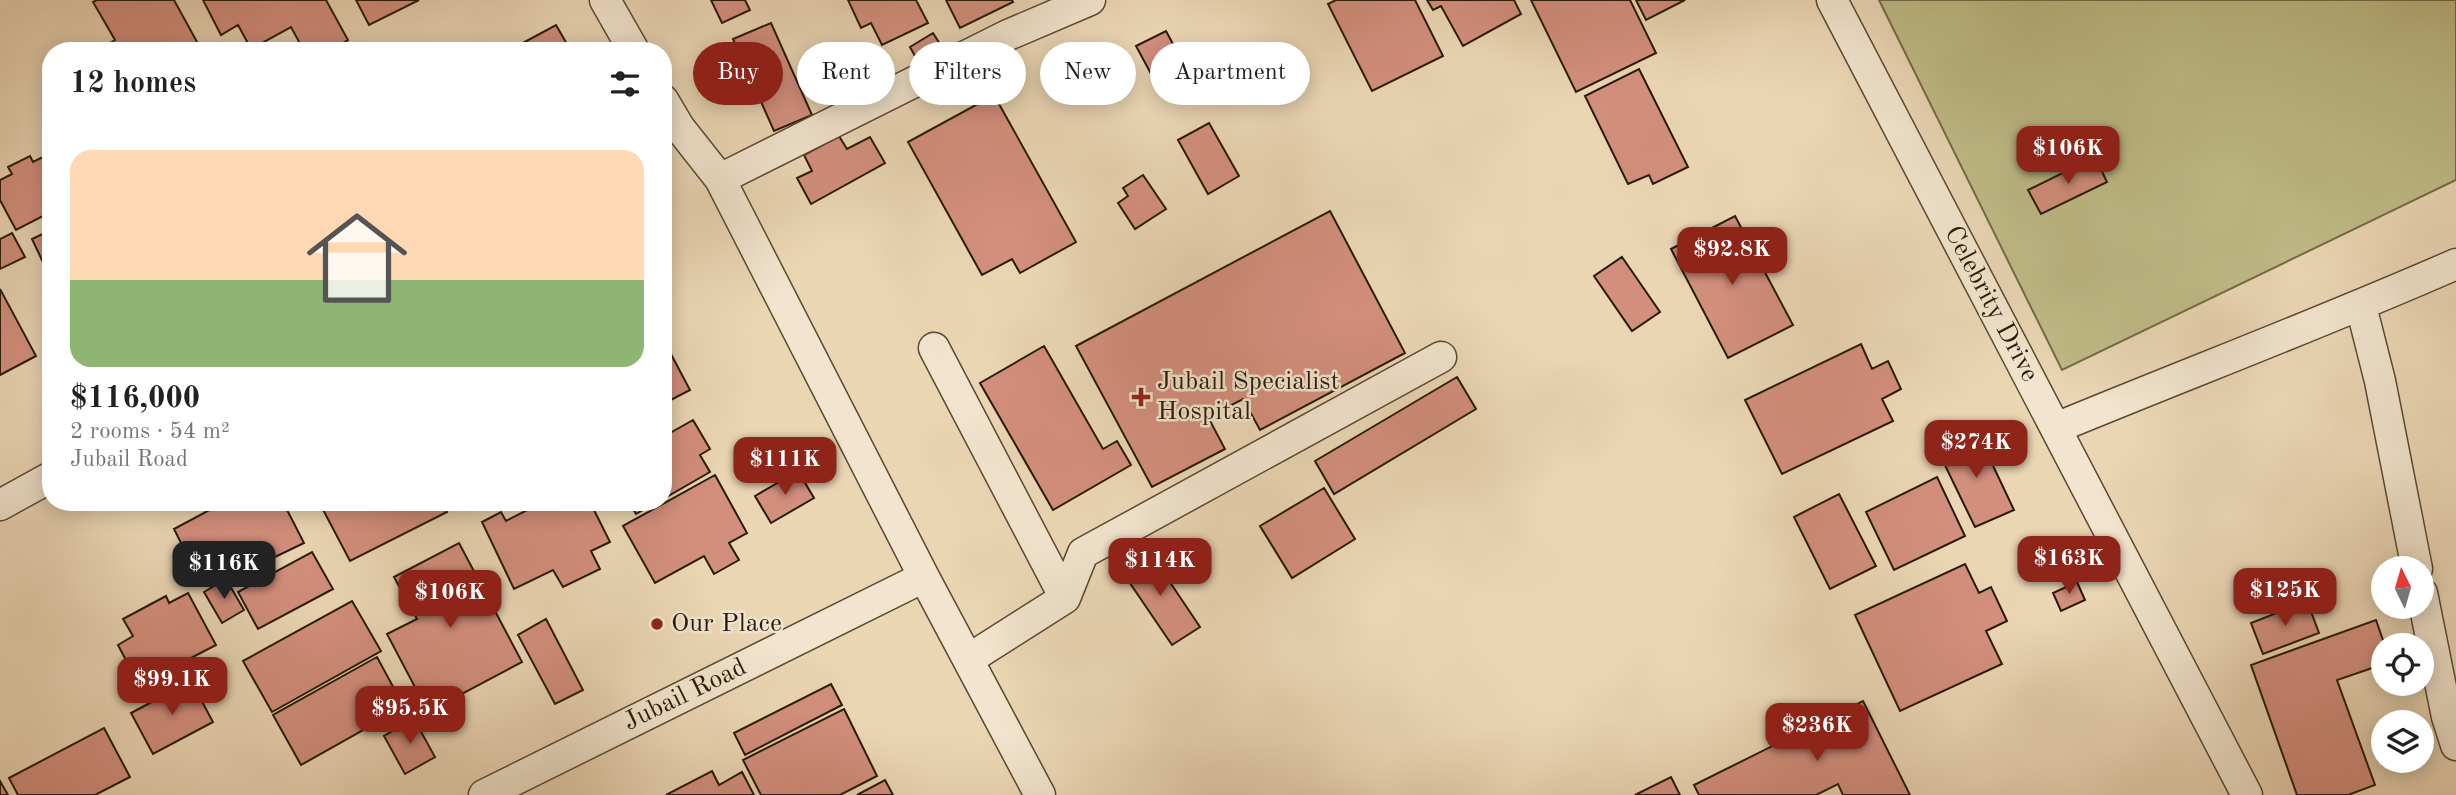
<!DOCTYPE html>
<html lang="en">
<head>
<meta charset="utf-8">
<style>
	body { margin:0; font-family:"Old Standard TT",serif; background:#f6f6f6; color:#202124; height:100vh; display:flex; flex-direction:column; font-size:26px; white-space:nowrap }
	* { box-sizing:border-box; margin:0 }
	p { font-size:23px; color:#757577 }
	.icon { flex:none; width:38px; height:38px; fill:none; stroke:currentColor; stroke-width:2; stroke-linecap:round; stroke-linejoin:round }
	.map { position:relative; flex:1; overflow:hidden }
	.panel { position:absolute; left:42px; top:42px; width:630px; height:469px; display:flex; flex-direction:column; background:#fff; border-radius:28px; box-shadow:0 4px 18px #0003 }
	.panel>* { flex:none }
	.banner { position:absolute; left:693px; top:42px; width:665px; height:63px; display:flex; gap:14px }
	.needle { width:46px; rotate:355deg }
	.controls { position:absolute; left:2371px; top:556px; display:grid; gap:14px }
	.controls a { display:grid; place-items:center; width:63px; height:63px; border-radius:50%; background:#fff; box-shadow:0 4px 18px #0003; font-size:35px }
	.price { position:absolute; translate:-50% -60px; padding:0 16px; border-radius:14px; background:#8f2418; color:#fff; font-size:23px; line-height:46px; filter:drop-shadow(0 2px 4px #0008) }
	.price::after { content:''; position:absolute; left:50%; top:42px; width:21px; height:16px; margin-left:-10px; background:inherit; clip-path:polygon(0 0,100% 0,50% 100%) }
	.price.current { background:#222; color:#fff }
	ul { padding:0; list-style:none }
	li { display:grid; align-content:center; gap:14px; height:371px; padding:0 28px }
	li+li { border-top:2px solid #e0e0e0 }
	li span { display:grid; place-items:center; height:217px; border-radius:21px; color:#555 }
	li>.icon { margin-inline-start:auto }
	span .icon { width:126px; height:126px; fill:#fffc; stroke-width:1 }
	li b { font-size:30px }
	h2 { display:flex; justify-content:space-between; align-items:center; height:84px; padding:0 28px; font-size:30px }
	.chip { padding:0 24px; border-radius:32px; background:#fff; box-shadow:0 4px 18px #0003; font-size:24px; line-height:63px }
	.chip.current { background:#8f2418; color:#fff }
	.map>svg:first-child { display:block }
</style>
</head>
<body>
<div class="map">
<svg width="2456" height="795" viewBox="0 0 2456 795">
	<rect width="100%" height="100%" fill="#ebd6b4"/>
	<filter id="stains"><feTurbulence type="fractalNoise" baseFrequency=".00286" numOctaves="4"/><feColorMatrix values="0 0 0 0 .2 0 0 0 0 .09 0 0 0 0 .02 0 0 0 .5 -.17"/></filter>
	<radialGradient id="worn" r=".72"><stop offset=".6" stop-color="#630" stop-opacity="0"/><stop offset="1" stop-color="#630" stop-opacity=".3"/></radialGradient>
	<path fill="#bfbc87" stroke="#746b48" stroke-width="2" d="M1879 0H2456V180L2062 370Z"/>
	<path fill="#d38f7d" stroke="#281a08" stroke-width="2" d="M97 0H174L202 51H112L108 44 115 40 93 2Z
		M203 0H326L348 40 329 51H304L291 27 251 49 238 25 221 35Z
		M356 0H419L369 25Z
		M711 0H745L750 10 722 23Z
		M848 0H916L928 23 882 45 871 23 861 28Z
		M946 0H1012L1013 2 960 28Z
		M1336 0H1415L1443 56 1372 91 1328 4Z
		M1427 0H1514L1521 14 1463 46 1441 6 1433 10Z
		M1531 0H1630L1656 53 1576 92Z
		M1636 0H1685L1646 20Z
		M771 23 812 115 774 131 733 39Z
		M556 25 571 51H522L519 45Z
		M1166 31 1187 70 1157 85 1136 46Z
		M933 33 943 49 919 63 910 47Z
		M1639 69 1688 167 1653 184 1649 175 1628 184 1585 96Z
		M994 95 1076 242 1020 273 1012 259 982 275 908 142Z
		M1209 123 1239 176 1208 194 1178 140Z
		M839 136 847 149 870 137 885 163 811 204 797 178 812 171 804 155Z
		M51 153V212L16 230 0 200V180L12 174 8 167 30 156 33 162Z
		M2095 157 2107 182 2041 214 2028 190Z
		M1143 175 1166 209 1135 229 1118 203 1128 196 1123 188Z
		M1330 211 1405 353 1260 430 1243 399 1208 417 1225 449 1152 487 1076 346Z
		M1735 216 1793 325 1728 358 1671 249Z
		M51 230V279L32 239Z
		M12 233 25 257 0 269V239Z
		M1622 257 1660 312 1632 331 1594 276Z
		M0 289 36 356 0 375Z
		M663 339 690 390 663 404Z
		M1861 344 1872 369 1888 361 1901 389 1882 399 1893 421 1782 474 1745 400Z
		M1044 346 1103 449 1117 441 1131 465 1053 510 980 383Z
		M1457 377 1476 409 1334 494 1315 461Z
		M693 420 710 449 700 455 710 472 663 499V437Z
		M1977 432 2014 510 1975 527 1938 451Z
		M798 471 814 498 771 523 755 496Z
		M715 475 747 533 729 543 739 560 714 574 704 556 655 583 623 526Z
		M1937 477 1965 536 1894 570 1866 512Z
		M1324 488 1355 539 1292 578 1260 526Z
		M1839 494 1876 566 1830 589 1794 517Z
		M215 502H283L304 543 244 572 239 563 201 583 174 529 217 506Z
		M319 502H442L447 512 350 561Z
		M535 502H590L610 542 591 551 600 569 563 587 553 570 514 589 482 522 501 512 506 521 537 505Z
		M629 502H657L636 514Z
		M459 543 522 662 428 712 387 634 417 619 394 577Z
		M1149 551 1200 627 1172 645 1121 570Z
		M312 552 333 589 258 629 238 592Z
		M1965 564 1979 593 1991 587 2007 621 1986 631 2002 664 1900 711 1855 615Z
		M226 579 244 610 222 623 204 592Z
		M2077 582 2085 600 2061 611 2053 593Z
		M188 593 216 645 139 685 118 645 133 636 123 619 166 596 169 603Z
		M352 601 381 651 272 712 243 661Z
		M2307 601 2319 633 2263 654 2251 623Z
		M546 619 583 690 555 704 518 635Z
		M2376 620 2385 646 2384 664 2337 680 2375 785 2348 795H2297L2251 665Z
		M377 657 404 707 301 765 273 715Z
		M191 681 213 722 153 754 131 713Z
		M831 684 842 705 745 755 734 733Z
		M1863 701 1910 795H1843L1838 784 1816 795H1699L1694 785Z
		M844 709 877 776 840 795H761L743 760Z
		M414 719 435 757 405 774 384 736Z
		M104 728 130 777 95 795H18L9 778Z
		M712 771 719 785 742 772 754 795H666Z
		M1671 777 1680 795H1635Z
		M885 780 893 795H857Z
		M0 781 8 795H0Z"/>
	<g fill="none" stroke-linecap="round" stroke-linejoin="round">
		<g stroke="#594933" stroke-width="33">
			<path id="minor" d="M605 0 634 51
				M1832 0 2247 795
				M663 100 679 127 720 179 924 577 1040 795
				M720 179 1008 35 1090 0
				M2361 306 2380 381 2417 569
				M934 348 1065 598
				M2056 428C2189 373 2324 322 2456 264
				M0 505 51 477
				M2422 593 2447 717 2456 745
				M969 659 1065 598 1083 553 1441 357
				M484 795 924 577"/>
		</g>
		<use href="#minor" stroke="#f2e4ce" stroke-width="30"/>
	</g>
	<g fill="#8f2418" stroke="#f2e4ce" stroke-width="2.5">
		<path d="M1137.5 386.5h7v7h7v7h-7v7h-7v-7h-7v-7h7z"/>
		<circle cx="657" cy="624" r="7"/>
	</g>
	<g text-anchor="middle" dominant-baseline="central" stroke-width="5" stroke-linejoin="round" paint-order="stroke">
		<g font-size="26" fill="#281a08" stroke="#f2e4ce">
			<text transform="translate(1991 304) rotate(62)">Celebrity Drive</text>
			<text transform="translate(685 695) rotate(-26)">Jubail Road</text>
		</g>
		<g font-size="26" fill="#281a08" stroke="#f2e4ce" text-anchor="start">
			<text x="1157" y="382">Jubail Specialist<tspan x="1157" dy="30">Hospital</tspan></text>
			<text x="671" y="624">Our Place</text>
		</g>
	</g>
	<rect width="100%" height="100%" filter="url(#stains)"/>
	<rect width="100%" height="100%" fill="url(#worn)"/>
</svg>
<div class="controls">
<a><svg class="needle" viewBox="-14 -14 28 28"><path d="M0-13l5 13h-10z" fill="#e53935"/><path d="M0 13l5-13h-10z" fill="#757577"/></svg></a>
<a><svg class="icon" aria-label="locate" viewBox="0 0 24 24"><circle cx="12" cy="12" r="6"/><path d="M12 2v4M12 18v4M2 12h4M18 12h4"/></svg></a>
<a><svg class="icon" aria-label="layers" viewBox="0 0 24 24"><path d="M12 4l9 5-9 5-9-5zM3 14l9 5 9-5"/></svg></a>
</div>
<b class="price" style="left:2068px;top:186px">$106K</b>
<b class="price" style="left:1732px;top:287px">$92.8K</b>
<b class="price" style="left:1976px;top:480px">$274K</b>
<b class="price" style="left:785px;top:497px">$111K</b>
<b class="price" style="left:2069px;top:596px">$163K</b>
<b class="price" style="left:1160px;top:598px">$114K</b>
<b class="price current" style="left:224px;top:601px">$116K</b>
<b class="price" style="left:2285px;top:628px">$125K</b>
<b class="price" style="left:450px;top:630px">$106K</b>
<b class="price" style="left:172px;top:717px">$99.1K</b>
<b class="price" style="left:410px;top:746px">$95.5K</b>
<b class="price" style="left:1817px;top:763px">$236K</b>
<div class="banner">
<a class="chip current">Buy</a>
<a class="chip">Rent</a>
<a class="chip">Filters</a>
<a class="chip">New</a>
<a class="chip">Apartment</a>
</div>
<section class="panel">
<h2>12 homes<svg class="icon" aria-label="filters" viewBox="0 0 24 24"><path d="M4 7h16M4 17h16"/><circle cx="9" cy="7" r="2"/><circle cx="15" cy="17" r="2"/></svg></h2>
<ul>
<li><span style="background:linear-gradient(#ffd9b3 60%,#8fb573 0)"><svg class="icon" aria-label="home" viewBox="0 0 24 24"><path d="M3 11l9-7 9 7M6 9v11h12V9"/></svg></span><div><b>$116,000</b><p>2 rooms · 54 m²</p><p>Jubail Road</p></div></li>
</ul>
</section>
</div>
</body>
</html>
